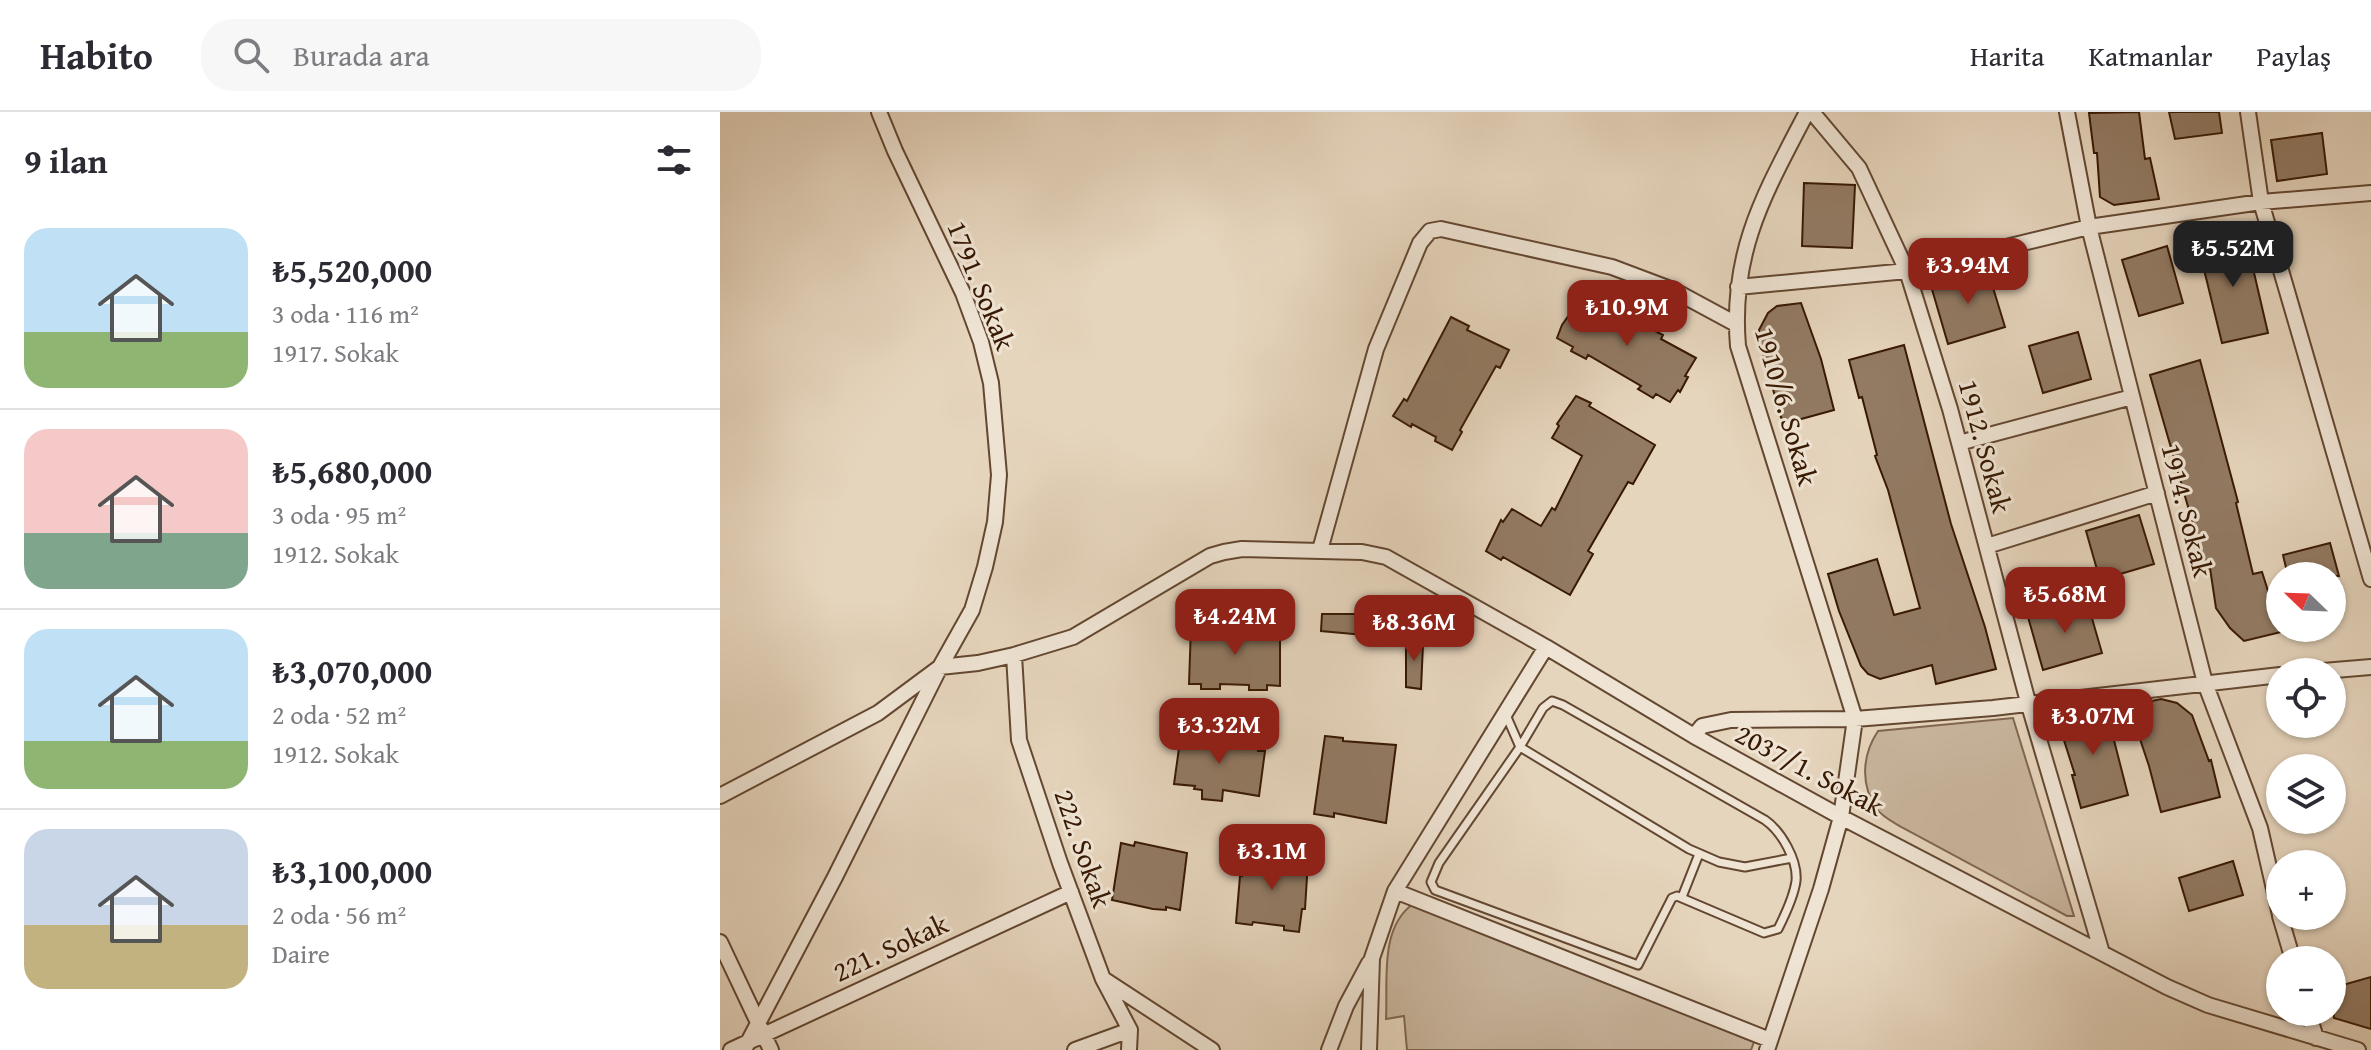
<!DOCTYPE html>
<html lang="tr">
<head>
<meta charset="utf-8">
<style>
	body { margin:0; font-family:"Gentium Book Plus",serif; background:#f7f7f7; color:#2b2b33; height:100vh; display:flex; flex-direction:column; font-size:30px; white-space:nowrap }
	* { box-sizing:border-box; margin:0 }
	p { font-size:26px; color:#7c7c81 }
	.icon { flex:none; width:44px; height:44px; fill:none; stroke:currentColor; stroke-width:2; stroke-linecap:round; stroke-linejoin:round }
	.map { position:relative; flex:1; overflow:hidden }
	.details { display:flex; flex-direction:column; background:#fff; width:720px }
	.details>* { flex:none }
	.needle { width:52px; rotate:293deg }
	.buttons { position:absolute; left:1546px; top:450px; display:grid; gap:16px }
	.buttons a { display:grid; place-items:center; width:80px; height:80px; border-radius:50%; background:#fff; box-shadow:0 2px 6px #0004; font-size:40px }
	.price { position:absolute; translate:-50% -68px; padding:0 18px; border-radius:16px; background:#8f2418; color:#fff; font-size:26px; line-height:52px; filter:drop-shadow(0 2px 4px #0008) }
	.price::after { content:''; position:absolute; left:50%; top:48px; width:24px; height:18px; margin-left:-12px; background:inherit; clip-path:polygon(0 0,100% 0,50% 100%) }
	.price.on { background:#222; color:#fff }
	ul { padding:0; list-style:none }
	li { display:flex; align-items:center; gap:24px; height:200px; padding:0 24px }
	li+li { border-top:2px solid #e1e1e2 }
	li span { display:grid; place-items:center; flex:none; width:224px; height:160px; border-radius:24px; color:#555 }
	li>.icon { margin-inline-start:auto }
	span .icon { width:96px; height:96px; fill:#fffc; stroke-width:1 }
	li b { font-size:34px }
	h2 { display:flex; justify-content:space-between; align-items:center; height:96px; padding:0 24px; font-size:34px }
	header { display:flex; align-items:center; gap:48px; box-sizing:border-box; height:112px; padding:0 40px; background:#fff; border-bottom:2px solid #e1e1e2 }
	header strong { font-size:38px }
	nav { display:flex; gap:44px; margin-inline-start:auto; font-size:28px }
	.search { width:560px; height:72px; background:#f7f7f7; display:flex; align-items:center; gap:20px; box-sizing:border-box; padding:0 28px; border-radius:32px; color:#7c7c81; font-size:30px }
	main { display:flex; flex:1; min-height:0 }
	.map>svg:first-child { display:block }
</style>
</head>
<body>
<header>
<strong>Habito</strong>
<div class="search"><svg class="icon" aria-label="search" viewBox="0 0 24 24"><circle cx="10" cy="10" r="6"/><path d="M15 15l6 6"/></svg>Burada ara</div>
<nav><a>Harita</a><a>Katmanlar</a><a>Paylaş</a></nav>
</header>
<main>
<section class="details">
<h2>9 ilan<svg class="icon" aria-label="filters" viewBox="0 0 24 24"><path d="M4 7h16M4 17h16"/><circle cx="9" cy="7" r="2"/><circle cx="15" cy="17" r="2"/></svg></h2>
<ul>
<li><span style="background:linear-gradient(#bfe0f5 65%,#8fb573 0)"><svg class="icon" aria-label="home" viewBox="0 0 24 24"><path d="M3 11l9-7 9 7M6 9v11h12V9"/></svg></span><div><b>₺5,520,000</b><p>3 oda · 116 m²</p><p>1917. Sokak</p></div></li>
<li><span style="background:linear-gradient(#f6c9c9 65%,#7fa58c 0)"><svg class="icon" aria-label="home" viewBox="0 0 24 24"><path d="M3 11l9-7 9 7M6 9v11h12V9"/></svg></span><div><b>₺5,680,000</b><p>3 oda · 95 m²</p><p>1912. Sokak</p></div></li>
<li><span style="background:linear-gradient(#bfe0f5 70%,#8fb573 0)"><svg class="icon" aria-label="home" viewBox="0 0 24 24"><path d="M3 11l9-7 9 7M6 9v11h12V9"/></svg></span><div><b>₺3,070,000</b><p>2 oda · 52 m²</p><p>1912. Sokak</p></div></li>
<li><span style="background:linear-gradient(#c9d6e8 60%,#c2b280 0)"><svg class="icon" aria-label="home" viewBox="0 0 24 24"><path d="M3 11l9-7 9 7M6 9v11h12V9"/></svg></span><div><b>₺3,100,000</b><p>2 oda · 56 m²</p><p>Daire</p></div></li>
</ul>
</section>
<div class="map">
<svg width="1651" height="938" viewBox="0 0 1651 938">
	<rect width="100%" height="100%" fill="#e6d5bd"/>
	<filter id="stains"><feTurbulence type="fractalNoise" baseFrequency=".0025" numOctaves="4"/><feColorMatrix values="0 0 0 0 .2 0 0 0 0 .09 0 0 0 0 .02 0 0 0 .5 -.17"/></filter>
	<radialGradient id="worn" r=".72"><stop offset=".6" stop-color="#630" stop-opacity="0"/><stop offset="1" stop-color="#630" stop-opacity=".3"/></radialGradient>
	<path fill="#c8b59d" stroke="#806650" stroke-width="2" d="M1293 606 1354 804H1347L1183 716C1175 711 1162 705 1157 697 1140 673 1142 643 1158 619Z
		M693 792 1034 930 1031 938H687L684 904 666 907C668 870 659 816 693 792Z"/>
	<path fill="#927a63" stroke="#371802" stroke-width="2" d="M1419 0 1425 47 1430 46 1439 87 1394 93 1380 85 1377 41H1374L1369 1Z
		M1449 0H1499L1502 21 1455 27Z
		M1602 21 1607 62 1557 69 1551 28Z
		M1084 71 1135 73 1132 136 1082 134Z
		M1525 122 1548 221 1502 231 1478 133Z
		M1447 134 1463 191 1419 204 1402 148Z
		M1267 156 1285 215 1228 232 1211 174Z
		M863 183 943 223 941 227 976 246 965 264 968 265 960 280 958 278 950 290 936 282 933 286 918 277 921 274 868 243 866 247 851 239 853 235 837 226 842 213Z
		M1081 191 1101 247 1114 298 1063 312 1040 232 1039 218 1048 201 1057 194Z
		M731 205 749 214 747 218 789 238 780 256 776 254 740 318 742 320 732 338 715 329 716 325 692 312 691 315 673 304 684 287 687 289Z
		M1358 220 1371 267 1323 281 1309 234Z
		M1184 233 1231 412 1265 515 1276 557 1216 572 1212 553 1160 567 1148 562 1141 554 1119 499 1108 462 1157 447 1174 503 1200 496 1168 378 1155 344 1157 343 1142 285 1139 286 1129 248Z
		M1480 248 1518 390 1516 391 1533 462 1542 460 1561 520 1524 529 1510 516 1496 496 1490 456 1486 457 1430 263Z
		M856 284 871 291 869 294 935 333 913 372 908 370 868 439 873 442 850 483 783 445 781 448 766 439 781 408 783 410 792 397 821 414 832 396 835 398 862 344 832 326 839 314 837 312Z
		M1419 403 1434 452 1380 468 1366 419Z
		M1610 431 1619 464H1568L1563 443Z
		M1367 489 1382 541 1323 558 1308 505Z
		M602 502H654L685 521H655V524L601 519Z
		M483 511H501L500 516 532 517V512L548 513V518H560V574L547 573V578H529V573L500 572V577H481V572H469L471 515H483Z
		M686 522 703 532 701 577 686 575Z
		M1441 587 1457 591 1472 603 1489 649 1491 648 1500 685 1441 700 1429 654 1409 594Z
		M1386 597 1408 683 1361 696 1352 663H1355L1336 603Z
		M491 618 511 621 510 631 538 635V639H545L539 684 503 678 502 689 482 687V678L474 677 475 674 454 672 460 629 467 630 468 625 490 628Z
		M605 624 623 626V629L676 633 666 711 614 701V705L594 702Z
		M415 730 467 741 460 798 446 795V798L433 797 392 788 401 731 414 734Z
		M525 741 541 743 540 747 573 751V747L588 749 585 797H582L579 820 564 818V814L533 810 532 813 516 811 520 764H522Z
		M1513 749 1523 783 1469 799 1459 766Z
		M1651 865V917L1614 906 1612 876Z"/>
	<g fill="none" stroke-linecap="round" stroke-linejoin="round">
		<g stroke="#634731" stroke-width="11">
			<path id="service" d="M832 589 843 593 1045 708C1061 719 1078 748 1076 769 1074 784 1065 803 1058 817L1044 821 957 784 952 786 918 853 715 778 711 770 719 751 800 635 823 596Z
				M786 603 800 635 969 737 999 750 1025 755 1072 746
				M962 785 979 742"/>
		</g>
		<g stroke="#634731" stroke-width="18">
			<path id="minor" d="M1092 0 1139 56 1187 159 1230 297 1308 590 1382 841
				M1347 0 1369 115 1485 571 1540 716 1560 803
				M1528 0 1541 90 1651 467
				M1018 175 1187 159 1369 115 1541 90 1651 81
				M1239 331 1412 285
				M1267 434 1437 381
				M600 438 656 237 700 131 710 119 721 117 892 155 953 178 1016 212
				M294 543 299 628 340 751 383 867 410 918 409 938
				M1591 560 1651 555
				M974 624 982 614 1011 608 1135 607 1018 234C1010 139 1045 81 1087 0
				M0 684 158 601 220 555 252 498 265 455 275 410 279 363 271 271 261 230 243 181 175 39 159 0
				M675 779 1050 928
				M1560 804 1573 848
				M0 830 51 938
				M385 868 492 938
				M1588 900 1596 926
				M11 938 351 780
				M24 938 115 765 220 555 258 551 294 543 353 525 490 444 504 440 522 437 642 440 666 445 826 535 974 624 1121 705 1447 875 1488 893 1638 938
				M355 938 410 918
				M609 938 626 894 649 851
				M649 938 652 846 675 779 826 535
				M1047 938 1101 777 1121 705 1135 607 1273 596 1560 563"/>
		</g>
		<use href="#service" stroke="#efe4d4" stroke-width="7"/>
		<use href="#minor" stroke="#efe4d4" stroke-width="14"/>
	</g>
	<g text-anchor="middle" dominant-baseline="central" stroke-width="6" stroke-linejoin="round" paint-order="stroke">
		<g font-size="28" fill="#371802" stroke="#efe4d4">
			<text transform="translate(262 173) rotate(68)">1791. Sokak</text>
			<text transform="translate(1067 294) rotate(74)">1910/6. Sokak</text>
			<text transform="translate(1266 334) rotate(75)">1912. Sokak</text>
			<text transform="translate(1468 398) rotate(76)">1914. Sokak</text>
			<text transform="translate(1090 657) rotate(28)">2037/1. Sokak</text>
			<text transform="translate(364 736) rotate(71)">222. Sokak</text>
			<text transform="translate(170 835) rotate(-25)">221. Sokak</text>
		</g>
	</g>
	<rect width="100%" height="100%" filter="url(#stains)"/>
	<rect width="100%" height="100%" fill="url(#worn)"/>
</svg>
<div class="buttons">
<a><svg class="needle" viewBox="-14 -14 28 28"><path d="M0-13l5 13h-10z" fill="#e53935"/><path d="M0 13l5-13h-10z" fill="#7c7c81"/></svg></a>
<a><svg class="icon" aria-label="locate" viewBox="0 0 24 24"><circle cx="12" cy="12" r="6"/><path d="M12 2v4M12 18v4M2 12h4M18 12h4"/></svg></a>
<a><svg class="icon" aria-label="layers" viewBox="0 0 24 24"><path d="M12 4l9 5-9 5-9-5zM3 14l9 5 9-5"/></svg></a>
<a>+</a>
<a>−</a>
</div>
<b class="price on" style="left:1513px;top:177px">₺5.52M</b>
<b class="price" style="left:1248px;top:194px">₺3.94M</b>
<b class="price" style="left:907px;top:236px">₺10.9M</b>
<b class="price" style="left:1345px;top:523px">₺5.68M</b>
<b class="price" style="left:515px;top:545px">₺4.24M</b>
<b class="price" style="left:694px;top:551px">₺8.36M</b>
<b class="price" style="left:1373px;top:645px">₺3.07M</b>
<b class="price" style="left:499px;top:654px">₺3.32M</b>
<b class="price" style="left:552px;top:780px">₺3.1M</b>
</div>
</main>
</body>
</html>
